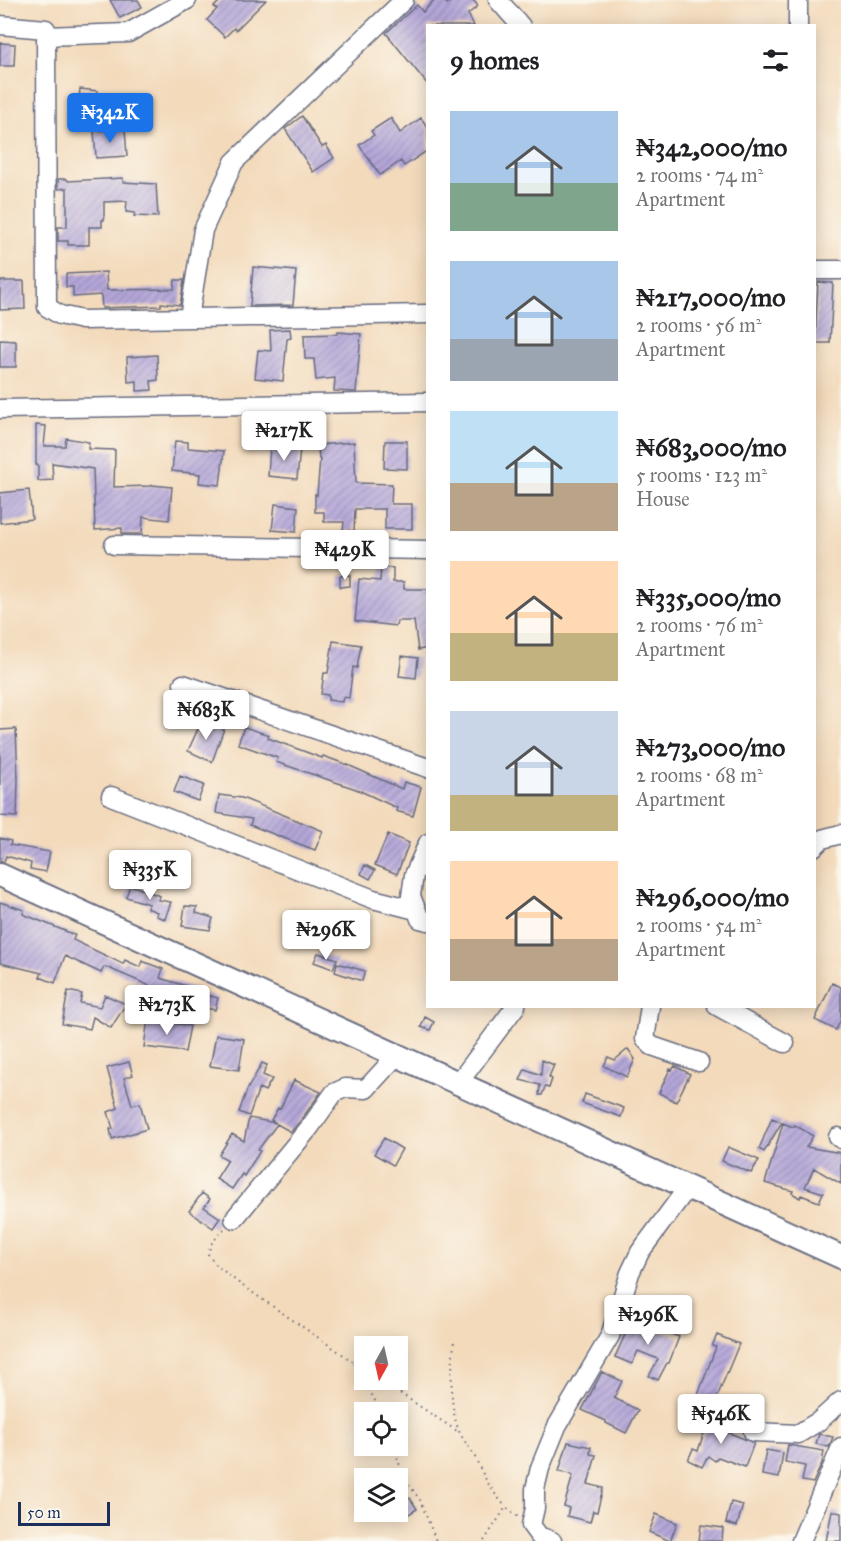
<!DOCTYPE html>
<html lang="en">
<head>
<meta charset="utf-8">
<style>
	body { margin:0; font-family:"IM FELL Great Primer",serif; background:#f2f2f2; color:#202124; height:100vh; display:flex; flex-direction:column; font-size:22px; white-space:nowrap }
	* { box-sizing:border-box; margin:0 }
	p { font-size:20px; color:#757577 }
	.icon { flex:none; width:33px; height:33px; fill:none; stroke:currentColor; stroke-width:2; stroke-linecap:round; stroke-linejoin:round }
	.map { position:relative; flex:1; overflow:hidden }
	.panel { position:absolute; left:426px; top:24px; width:390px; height:984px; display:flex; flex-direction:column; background:#fff; border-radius:0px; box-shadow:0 3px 15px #0003 }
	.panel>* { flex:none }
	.needle { width:39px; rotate:188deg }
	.controls { position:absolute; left:354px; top:1336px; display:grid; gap:12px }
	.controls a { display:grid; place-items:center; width:54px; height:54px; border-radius:0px; background:#fff; box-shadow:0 3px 15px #0003; font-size:30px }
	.scale { position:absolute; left:18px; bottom:15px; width:92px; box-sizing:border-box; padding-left:6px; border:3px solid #1b2f5e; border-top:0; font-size:16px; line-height:21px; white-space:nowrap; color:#1b2f5e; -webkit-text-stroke:4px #fbf7ec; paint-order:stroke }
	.price { position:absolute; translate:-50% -51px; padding:0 14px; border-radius:6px; background:#fff; color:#222; font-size:20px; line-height:39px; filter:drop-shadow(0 2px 3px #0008) }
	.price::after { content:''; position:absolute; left:50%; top:36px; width:18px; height:14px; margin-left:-9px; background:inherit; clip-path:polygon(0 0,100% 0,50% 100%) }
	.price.selected { background:#1a73e8; color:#fff }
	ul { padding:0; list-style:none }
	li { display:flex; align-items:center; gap:18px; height:150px; padding:0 24px }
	li span { display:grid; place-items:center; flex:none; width:168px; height:120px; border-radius:0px; color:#555 }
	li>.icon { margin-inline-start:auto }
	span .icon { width:72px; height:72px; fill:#fffc; stroke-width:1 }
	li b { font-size:26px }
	h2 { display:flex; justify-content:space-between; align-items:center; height:72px; padding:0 24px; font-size:26px }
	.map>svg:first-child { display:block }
</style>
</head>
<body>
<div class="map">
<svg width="841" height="1541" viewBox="0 0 841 1541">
	<defs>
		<pattern id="building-hatch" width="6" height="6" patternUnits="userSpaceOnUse" patternTransform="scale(1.5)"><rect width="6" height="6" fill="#b5a7d9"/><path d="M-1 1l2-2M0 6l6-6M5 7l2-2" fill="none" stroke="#9288b3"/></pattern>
	</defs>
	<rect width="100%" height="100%" fill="#fbf7ec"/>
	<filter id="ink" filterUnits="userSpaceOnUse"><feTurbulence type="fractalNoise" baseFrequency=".0167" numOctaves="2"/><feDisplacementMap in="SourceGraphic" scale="12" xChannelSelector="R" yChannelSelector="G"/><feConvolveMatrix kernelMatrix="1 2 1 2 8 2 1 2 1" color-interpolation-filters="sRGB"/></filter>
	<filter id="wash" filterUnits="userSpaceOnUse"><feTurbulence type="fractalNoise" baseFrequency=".008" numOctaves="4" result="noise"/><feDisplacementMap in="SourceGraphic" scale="24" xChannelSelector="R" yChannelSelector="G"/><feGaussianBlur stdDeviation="1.35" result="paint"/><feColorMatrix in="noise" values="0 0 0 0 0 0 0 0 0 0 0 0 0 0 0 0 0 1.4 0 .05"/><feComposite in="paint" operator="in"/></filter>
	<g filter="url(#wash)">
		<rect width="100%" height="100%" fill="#f3dabb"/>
		<g id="blocks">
			<path fill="url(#building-hatch)" d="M110 0H138L142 7 120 18Z
				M221 0H266L236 30 234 28 225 37 207 20 217 9 214 7Z
				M434 0H443L447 4 452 0H473L478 6 468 14 474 26H428V85L386 33 417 5 423 12Z
				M0 43 15 44 14 66H0Z
				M80 89 98 91 95 117 77 115Z
				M302 116 322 147 326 145 334 158 313 172 285 129Z
				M391 118 400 133 421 118 428 128V150L404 166 401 161 380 175 359 145 374 135 371 131Z
				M125 129 127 156 96 158 94 131Z
				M123 178V182L156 184 158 217 134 216 135 213 126 212 127 201 104 202V220H102V227H89V245H68V241H58V227H67V188L58 189V179H67L68 181Z
				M253 267 296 271 293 305 250 306Z
				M106 272 107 290 174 289 175 280H184L180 305 161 303V306L102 308 101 295 73 297V287H66V274Z
				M0 281H24L25 309 0 310Z
				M818 282 833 283 830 343H815Z
				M290 329 291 338 287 339 283 381 255 378 258 350 271 351 270 330Z
				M338 332 361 334 356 392 334 391 335 378 316 380 314 359H305L304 335 338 334Z
				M0 340 16 341V367H0Z
				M157 355 158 380 151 381 152 390 137 391V381L128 382 127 357Z
				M36 425 46 426 44 446H65L66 438 89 442 88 449 115 450 114 487 152 486V485L172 487 169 520 143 517 142 534H122V528L95 530 93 469 52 463 53 480 38 481V465H36Z
				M175 441 188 442V448L224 451 220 485 199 483 200 474 172 471Z
				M385 441H407V469L384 468Z
				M354 442 356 483 392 484 391 504H412V529H385V509H355L354 531H343L344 522H324V512H315V494L317 495 320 459H319L318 445Z
				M270 446 300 449 297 479 268 476Z
				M29 490 32 519 0 523V493Z
				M275 504 298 507 296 532 272 530Z
				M381 567 393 568V582H404V589H428V648L418 650 414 621H397L396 626 355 621 359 579 380 581Z
				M350 575V586L340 587V576Z
				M333 641 361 645 357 668 353 667 349 698 343 697 342 702 328 700V695L321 694 324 673H328Z
				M402 656 418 658 416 678 399 676Z
				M202 720 224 729 212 762 188 751Z
				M244 727 269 735 268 738 322 758 323 756 348 765 402 789 404 782 421 787 413 816 396 811 397 808 356 789 276 762 278 758 238 744Z
				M16 729 18 779 17 817 0 816V730Z
				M180 776 204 785 198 801 174 792Z
				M219 795 242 798 323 831 315 850 250 825 252 819 216 813Z
				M388 834 409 843 397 874 375 865Z
				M0 838 11 841 10 845 50 852 46 872 30 869 31 863 6 856 4 862H0Z
				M365 865 375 870 370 879 361 874Z
				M130 885 160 896 158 900 171 902 165 919 156 916 157 912 147 908 149 904 126 897Z
				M0 902 24 910 23 914 75 935 73 940 123 964 125 960 140 967 142 961 163 969 160 978 199 990 198 993 218 998 215 1010 197 1006 198 1003 171 995 106 967H104L101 973 65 956 55 983 40 977 42 973 0 963Z
				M185 906 197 907 196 913 213 918 210 930 182 926Z
				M318 953 337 959 333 969 314 962Z
				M337 963 365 971 362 981 335 972Z
				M832 983 841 987V1019L836 1030 815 1020Z
				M68 991 82 994 80 1003 100 1007 105 995 126 1004 111 1028 93 1017 90 1029 62 1024Z
				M425 1017 434 1022 430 1030 421 1027Z
				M148 1019 190 1026 185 1052 144 1047Z
				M216 1035 244 1039 239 1070 210 1066Z
				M628 1049 635 1059 627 1077 604 1066 608 1057 615 1060Z
				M542 1060 554 1065 549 1077 552 1079 549 1088 545 1087 542 1095H539L540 1085 520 1080 525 1069 541 1075Z
				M129 1062 133 1075 124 1078 132 1105 140 1103 147 1129 112 1139 110 1129H113L108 1112 118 1108 107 1068Z
				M262 1063 267 1065 263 1075 272 1079 265 1091 259 1088 249 1116 239 1112 247 1090Z
				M675 1066 690 1074 676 1102 659 1093 670 1069 672 1070Z
				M294 1080 321 1092 301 1120 291 1132 277 1124 258 1150 260 1151 244 1176 242 1174 232 1189 216 1179 228 1160 219 1155 232 1134 244 1141 249 1118 276 1123 271 1120 278 1108 280 1109Z
				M585 1094 624 1108 621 1117 582 1103Z
				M772 1118 782 1122 764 1152 759 1149Z
				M783 1123 793 1127 795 1125 813 1136 806 1147 841 1153V1184L814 1168 805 1187 823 1193 819 1202 801 1195 800 1198 792 1193 793 1191 765 1183Z
				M384 1138 402 1149 393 1165 374 1154Z
				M728 1147 759 1160 751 1173 722 1161Z
				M202 1193 210 1199 204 1207 220 1218 213 1228 189 1211Z
				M656 1300H681V1321L656 1320Z
				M632 1319 679 1337 669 1363H667L658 1380 649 1376 658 1359 638 1351 632 1364 615 1357Z
				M717 1335 739 1344 715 1402 698 1395 716 1347 712 1346Z
				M602 1372 622 1381 614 1398 638 1410 626 1433 606 1423V1421L582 1410Z
				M710 1414 729 1420 725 1431 754 1443 745 1467 718 1457 715 1461 708 1456 702 1467 688 1460 693 1449 698 1451Z
				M819 1434 833 1437 829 1447 816 1444Z
				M568 1442 591 1447 590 1454 596 1455 588 1484 603 1488 597 1512 593 1511 590 1522 567 1516 569 1508 564 1506 573 1475 559 1471Z
				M788 1445 824 1451 822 1463 813 1483 802 1481 805 1466 785 1462Z
				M766 1450 783 1453 779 1478 762 1475Z
				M410 1498 417 1509 404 1517 398 1506Z
				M731 1502 743 1505 737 1526 726 1523Z
				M832 1511 841 1513V1541H826Z
				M656 1514 677 1523 670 1541 649 1532Z
				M701 1525 723 1528 722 1541H699Z"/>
		</g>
	</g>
	<g filter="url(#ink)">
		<use href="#blocks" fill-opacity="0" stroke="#676b7f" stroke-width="1.5"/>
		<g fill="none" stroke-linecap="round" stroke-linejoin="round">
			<g stroke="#676b7f" stroke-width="21">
				<path id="minor" d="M498 0 521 26
					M798 0V26
					M0 25 46 29 47 307 60 315 82 320 428 314
					M46 36 128 33 187 0
					M814 270H841
					M189 318 203 230 234 162 404 0
					M0 409 428 402
					M114 545 428 550
					M183 684 428 768
					M111 796 373 899 416 910
					M428 843 414 875 411 896 420 919 428 921
					M814 847 822 839 841 834
					M650 1006 645 1039 652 1046 699 1062
					M717 1006 785 1043
					M459 1082 516 1006
					M838 1137 841 1139
					M234 1219 310 1127 334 1093 345 1088 366 1089 398 1054
					M753 1432 798 1434 819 1421 841 1401
					M552 1541 539 1536 531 1525 535 1508V1489L540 1468 557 1426 610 1336 630 1273 640 1252 688 1187
					M801 1541 841 1447"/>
			</g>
			<g stroke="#676b7f" stroke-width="26">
				<path id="major" d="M0 875 841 1257"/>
			</g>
			<path stroke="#676b7f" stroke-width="2" stroke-dasharray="1.5 4.5" stroke-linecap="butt" d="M224 1229 211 1244 208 1254 215 1264 240 1284 364 1369
				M454 1342C452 1372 448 1403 459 1431 463 1440 469 1447 474 1455 484 1477 489 1488 506 1507
				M354 1363 382 1413
				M380 1380 460 1433
				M394 1446 403 1476 420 1500 436 1541
				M484 1541 506 1507 518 1517"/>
			<use href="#minor" stroke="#fff" stroke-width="18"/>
			<use href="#major" stroke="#fff" stroke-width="22"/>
		</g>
	</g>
</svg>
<div class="controls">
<a><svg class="needle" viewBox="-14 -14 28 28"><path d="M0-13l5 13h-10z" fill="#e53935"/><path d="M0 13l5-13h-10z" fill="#757577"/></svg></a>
<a><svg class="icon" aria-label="locate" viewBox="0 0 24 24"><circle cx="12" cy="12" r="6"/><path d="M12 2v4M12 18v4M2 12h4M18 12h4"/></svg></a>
<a><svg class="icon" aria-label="layers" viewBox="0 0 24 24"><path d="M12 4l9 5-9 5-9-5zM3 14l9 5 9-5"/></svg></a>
</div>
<div class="scale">50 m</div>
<b class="price selected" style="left:110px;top:144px">₦342K</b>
<b class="price" style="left:284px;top:462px">₦217K</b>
<b class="price" style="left:345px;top:581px">₦429K</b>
<b class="price" style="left:206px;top:741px">₦683K</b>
<b class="price" style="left:150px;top:901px">₦335K</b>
<b class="price" style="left:326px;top:961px">₦296K</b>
<b class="price" style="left:167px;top:1036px">₦273K</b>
<b class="price" style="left:648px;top:1346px">₦296K</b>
<b class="price" style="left:721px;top:1445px">₦546K</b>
<section class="panel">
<h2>9 homes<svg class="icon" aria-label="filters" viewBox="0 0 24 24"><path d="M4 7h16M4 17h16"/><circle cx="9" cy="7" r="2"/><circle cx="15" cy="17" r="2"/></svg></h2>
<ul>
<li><span style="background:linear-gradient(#a9c7e8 60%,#7fa58c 0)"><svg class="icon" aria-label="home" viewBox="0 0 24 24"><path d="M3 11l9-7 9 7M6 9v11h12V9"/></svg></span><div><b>₦342,000/mo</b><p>2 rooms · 74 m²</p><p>Apartment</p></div></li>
<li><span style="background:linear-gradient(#a9c7e8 65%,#9aa5b1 0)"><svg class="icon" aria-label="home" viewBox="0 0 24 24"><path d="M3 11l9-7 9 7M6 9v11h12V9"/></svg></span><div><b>₦217,000/mo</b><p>2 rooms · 56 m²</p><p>Apartment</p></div></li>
<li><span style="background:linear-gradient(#bfe0f5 60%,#b9a48a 0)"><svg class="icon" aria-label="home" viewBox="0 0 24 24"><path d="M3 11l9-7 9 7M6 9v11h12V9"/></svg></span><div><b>₦683,000/mo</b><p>5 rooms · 123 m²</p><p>House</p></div></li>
<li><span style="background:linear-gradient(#ffd9b3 60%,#c2b280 0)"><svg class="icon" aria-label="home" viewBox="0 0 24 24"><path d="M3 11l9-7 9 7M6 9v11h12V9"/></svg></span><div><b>₦335,000/mo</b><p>2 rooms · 76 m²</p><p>Apartment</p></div></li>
<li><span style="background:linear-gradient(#c9d6e8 70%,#c2b280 0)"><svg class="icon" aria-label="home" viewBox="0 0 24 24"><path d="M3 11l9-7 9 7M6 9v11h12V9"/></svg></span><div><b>₦273,000/mo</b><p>2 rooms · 68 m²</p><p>Apartment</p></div></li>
<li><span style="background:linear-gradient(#ffd9b3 65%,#b9a48a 0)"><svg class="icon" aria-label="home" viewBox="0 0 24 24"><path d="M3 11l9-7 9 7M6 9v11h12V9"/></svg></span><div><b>₦296,000/mo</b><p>2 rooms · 54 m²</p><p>Apartment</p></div></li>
</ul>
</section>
</div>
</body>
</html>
